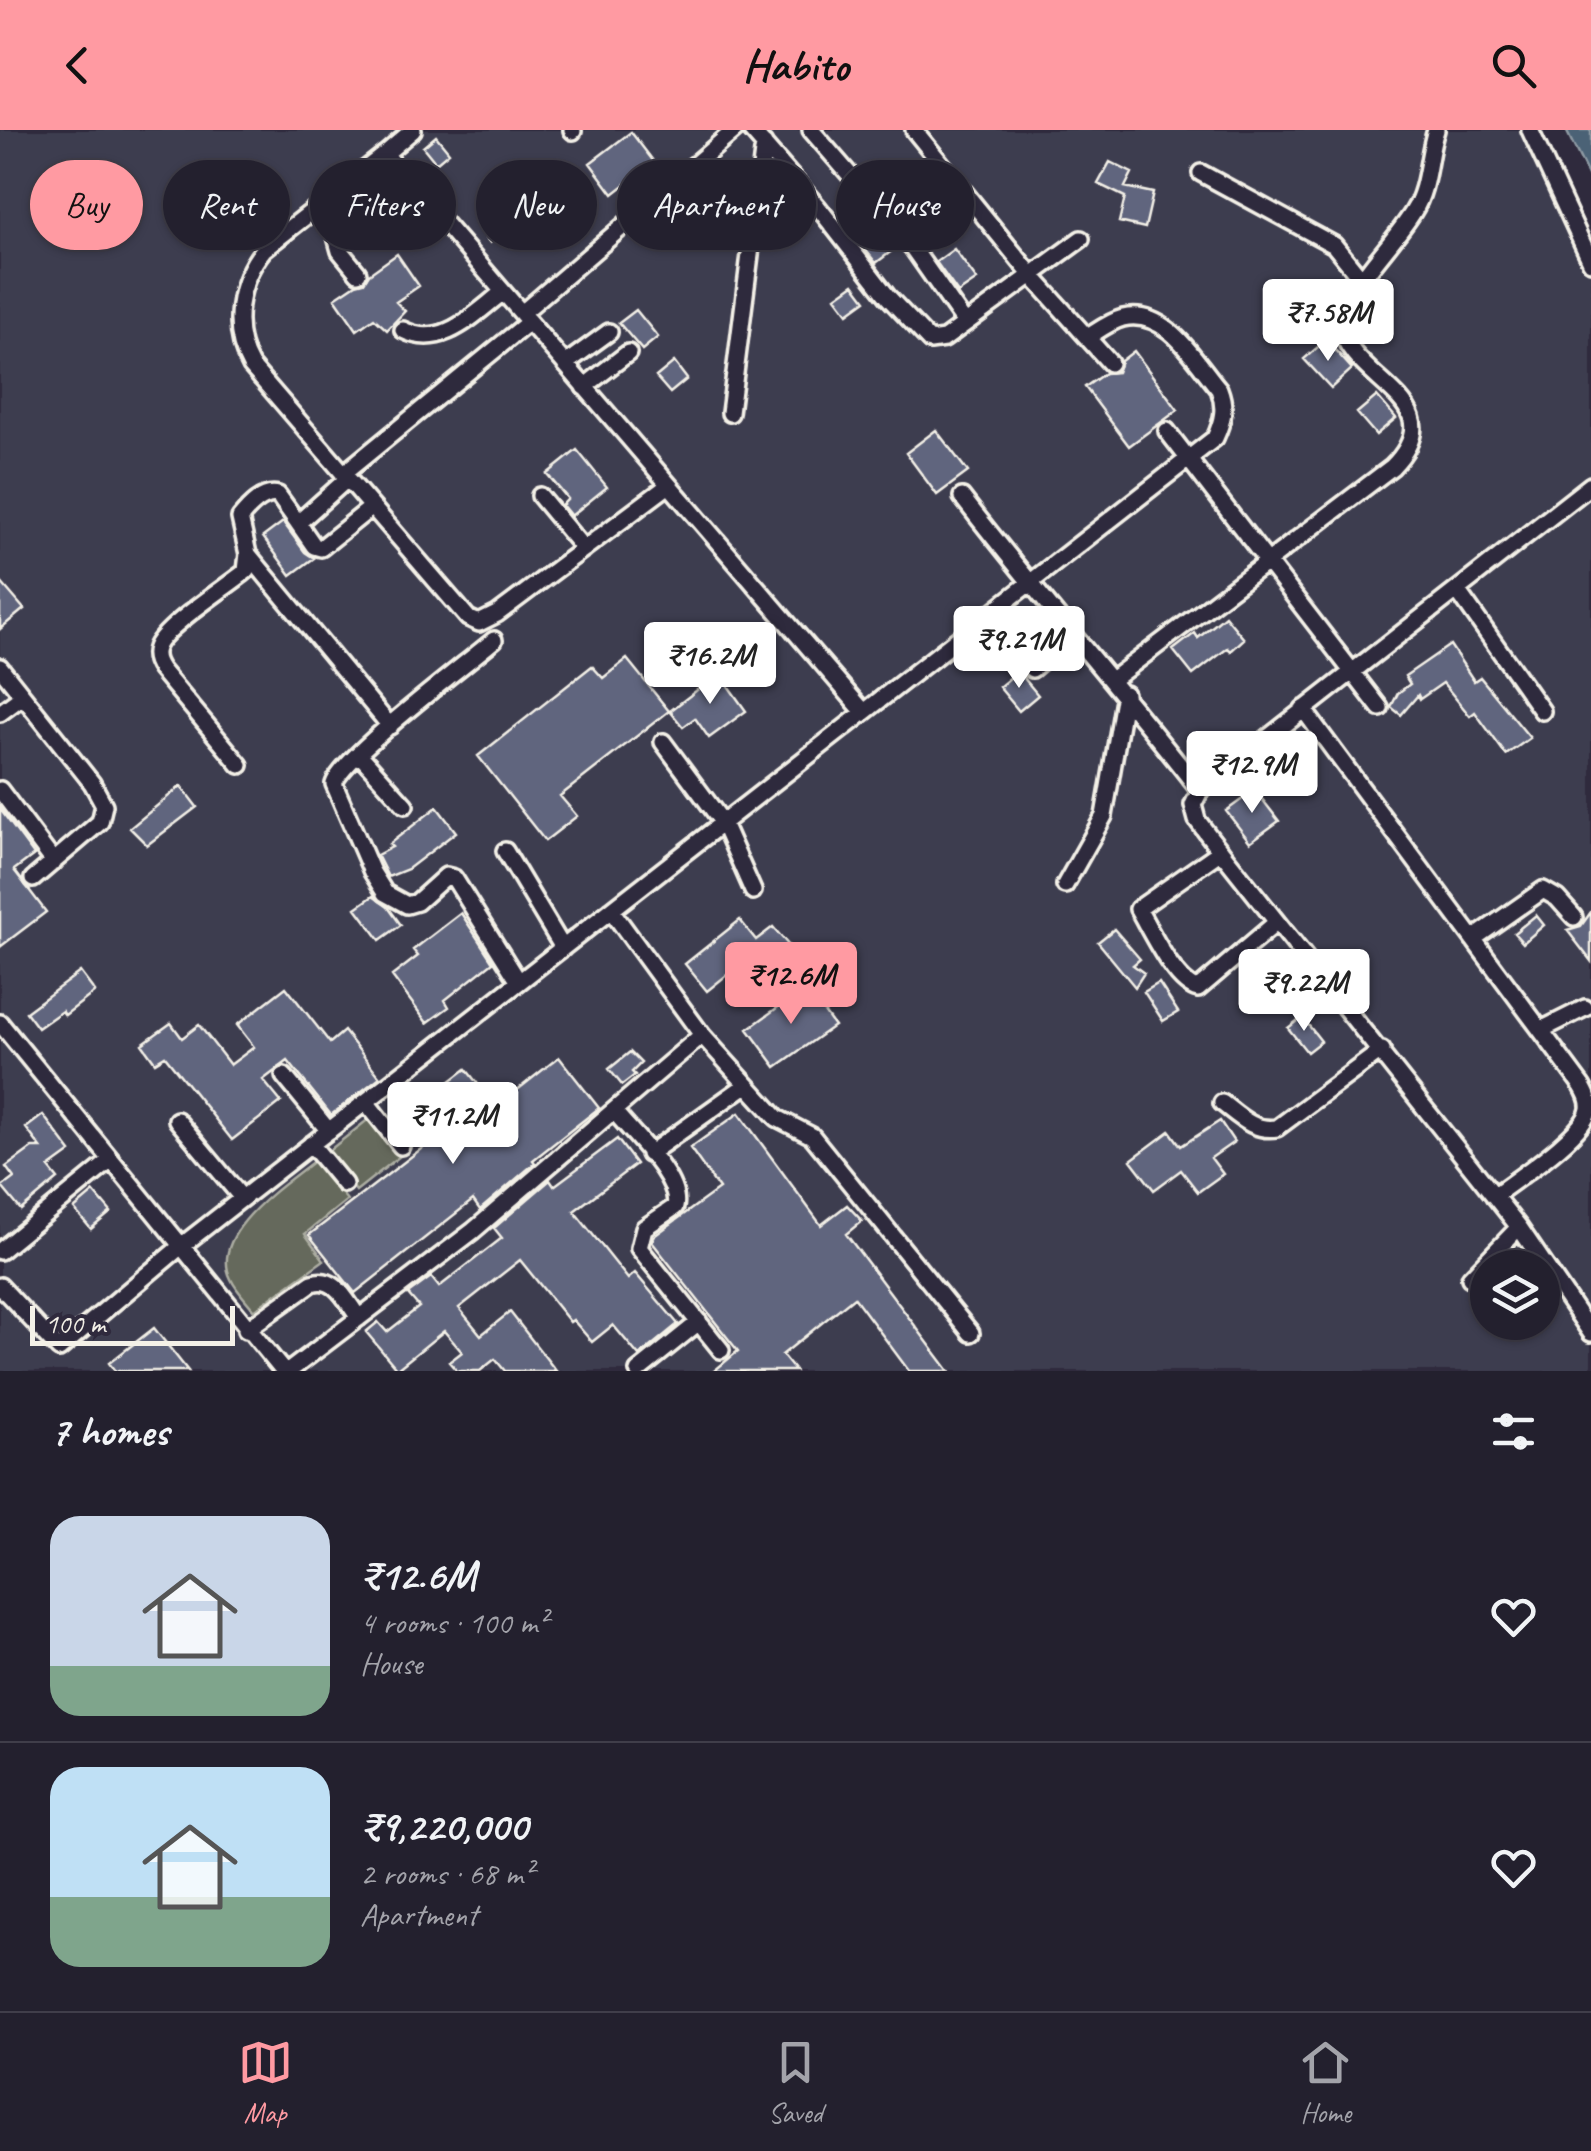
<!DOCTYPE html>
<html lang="en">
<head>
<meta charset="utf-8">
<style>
	body { margin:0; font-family:Caveat,sans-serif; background:#2f2d3a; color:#f1f3f6; height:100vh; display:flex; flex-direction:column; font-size:38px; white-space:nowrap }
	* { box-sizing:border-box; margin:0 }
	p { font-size:32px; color:#a3a3aa }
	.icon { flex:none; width:55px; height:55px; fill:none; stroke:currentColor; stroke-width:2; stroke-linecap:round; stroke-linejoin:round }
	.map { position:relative; height:1241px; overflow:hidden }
	.side { display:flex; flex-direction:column; background:#23202e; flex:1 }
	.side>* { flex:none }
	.banner { position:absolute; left:30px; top:30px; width:1000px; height:90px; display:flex; gap:20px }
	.buttons { position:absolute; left:1470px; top:1120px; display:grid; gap:20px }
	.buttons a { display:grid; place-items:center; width:90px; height:90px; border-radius:50%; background:#23202e; box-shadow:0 2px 8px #0004,0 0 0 2px #403e4a; font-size:50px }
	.scale { position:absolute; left:30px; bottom:25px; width:205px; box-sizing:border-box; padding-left:10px; border:5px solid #f4f1e8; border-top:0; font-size:28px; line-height:35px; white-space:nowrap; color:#f4f1e8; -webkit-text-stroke:8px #2f2a3d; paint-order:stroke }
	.price { position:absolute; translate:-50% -85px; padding:0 22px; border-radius:10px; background:#fff; color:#222; font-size:32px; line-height:65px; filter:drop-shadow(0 2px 5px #0008) }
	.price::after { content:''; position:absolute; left:50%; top:60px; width:30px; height:22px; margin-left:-15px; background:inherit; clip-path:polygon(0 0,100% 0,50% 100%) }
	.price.selected { background:#ff9aa2; color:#111 }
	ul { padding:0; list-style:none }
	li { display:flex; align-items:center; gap:30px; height:250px; padding:0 50px }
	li+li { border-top:2px solid #403e4a }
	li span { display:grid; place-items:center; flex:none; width:280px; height:200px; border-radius:30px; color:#555 }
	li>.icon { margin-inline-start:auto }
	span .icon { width:120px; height:120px; fill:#fffc; stroke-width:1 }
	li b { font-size:42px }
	h2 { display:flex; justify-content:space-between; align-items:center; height:120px; padding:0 50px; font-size:42px }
	.pill { padding:0 35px; border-radius:45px; background:#23202e; box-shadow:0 2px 8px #0004,0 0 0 2px #403e4a; font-size:35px; line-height:90px }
	.pill.selected { background:#ff9aa2; color:#111 }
	header { display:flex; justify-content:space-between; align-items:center; height:130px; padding:0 50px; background:#ff9aa2; color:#111; font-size:45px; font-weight:700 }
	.dock { display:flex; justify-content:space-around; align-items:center; height:140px; border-top:2px solid #403e4a; background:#23202e; font-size:28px; color:#a3a3aa }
	.dock a { display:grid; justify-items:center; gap:5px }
	.dock .selected { color:#ff9aa2 }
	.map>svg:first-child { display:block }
</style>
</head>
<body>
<header><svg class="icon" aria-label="back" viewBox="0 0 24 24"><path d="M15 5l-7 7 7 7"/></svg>Habito<svg class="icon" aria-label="search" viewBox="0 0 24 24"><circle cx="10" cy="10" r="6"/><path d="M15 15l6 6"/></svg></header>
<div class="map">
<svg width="1591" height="1241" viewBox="0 0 1591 1241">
	<rect width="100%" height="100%" fill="#2f2a3d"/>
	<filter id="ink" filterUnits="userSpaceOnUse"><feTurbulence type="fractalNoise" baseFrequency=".01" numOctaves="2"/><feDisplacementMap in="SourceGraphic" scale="20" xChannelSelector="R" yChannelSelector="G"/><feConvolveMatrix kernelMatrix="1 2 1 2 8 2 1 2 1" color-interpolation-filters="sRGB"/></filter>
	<g filter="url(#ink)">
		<path fill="#3e3c50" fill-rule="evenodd" d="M0 0H1540L1591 119V1241H0ZM1488 1138H1542V1192H1488Z"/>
		<path fill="#65695b" stroke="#acada2" stroke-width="2.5" d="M370 988 400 1026 356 1061 326 1023Z
			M315 1030 347 1070 305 1104 324 1130 254 1180C246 1170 236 1160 231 1149 208 1103 286 1054 315 1030Z"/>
		<path fill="#4c6276" stroke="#8f9ba4" stroke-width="2.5" d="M1566 0H1591V51Z"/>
		<path fill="#61657e" stroke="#f4f1e8" stroke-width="2.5" d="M631 2 654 32 613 64 590 33Z
			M436 6 449 22 436 33 423 17Z
			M1110 32 1132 43 1125 57 1153 63 1145 98 1119 92 1125 67 1098 54Z
			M496 83 509 99 490 113 478 97Z
			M855 93 867 109 881 99 897 117 876 133 848 98Z
			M954 119 977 150 958 163 936 132Z
			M397 124 419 156 396 172 405 181 387 200 374 188 357 200 335 168 356 154 364 152 369 144Z
			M854 154 866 170 848 183 836 167Z
			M636 180 658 207 642 220 619 193Z
			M1326 210 1352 239 1331 258 1304 229Z
			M1134 221 1178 280 1129 316 1085 257 1105 243 1117 242 1121 231Z
			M674 232 687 249 670 263 656 247Z
			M1377 266 1396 288 1376 305 1357 283Z
			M936 300 968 342 937 365 906 323Z
			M577 320 607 357 571 386 562 375 568 369 547 344Z
			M283 392 305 422 314 428 291 445 263 407Z
			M0 451 24 479 0 499Z
			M1225 486 1244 509 1231 521 1228 518 1193 545 1173 520 1195 503 1198 508Z
			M1450 515 1474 551 1480 547 1530 608 1506 625 1475 582 1470 586 1443 553 1420 569 1418 565 1401 585 1391 577 1398 563 1410 554 1405 546Z
			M627 529 669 581 560 666 577 686 545 711 478 626 592 536 603 548Z
			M1018 541 1038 565 1019 581 999 557Z
			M719 543 746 581 709 608 695 588 683 597 670 581Z
			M181 656 197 677 147 715 130 698Z
			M1255 660 1279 691 1250 712 1226 681Z
			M437 677 456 702 408 739 388 747 377 725 392 717 389 714Z
			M0 679 34 725 14 740 46 782 0 817Z
			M373 766 388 777 401 795 380 810 356 778Z
			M1591 782V831L1567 800 1581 796Z
			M461 783 493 832 445 870 449 877 427 893 392 846 418 826 413 820Z
			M1536 785 1544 795 1523 813 1514 803Z
			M740 790 756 810 773 797 795 823 754 856 738 836 707 861 685 834Z
			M1114 799 1140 829 1133 835 1144 843 1135 857 1098 812Z
			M80 842 95 862 65 885 62 881 38 898 26 882Z
			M1159 853 1178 882 1163 891 1144 862Z
			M286 857 330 913 344 901 380 947 331 985 288 931 263 950 281 972 232 1010 165 926 155 932 142 914 171 893 182 908 199 895 230 935 254 917 237 895Z
			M806 857 834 896 776 937 748 899Z
			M1302 887 1321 911 1307 922 1288 898Z
			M630 922 641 933 632 942 635 945 622 955 609 939Z
			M559 927 599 978 533 1030 535 1033 480 1080 473 1070 355 1163 309 1105 434 1009 412 980 466 939 496 977Z
			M739 983 821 1095 847 1075 862 1091 846 1104 949 1241H909L854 1167 782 1225 795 1241H714L738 1221 652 1112 654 1106 719 1059 690 1018Z
			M43 985 71 1022 49 1038 58 1049 21 1080 2 1057 14 1048 6 1037 32 1018H41L26 998Z
			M1220 991 1234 1012 1211 1028 1223 1044 1198 1062 1181 1040 1154 1060 1131 1030 1170 1001 1181 1016Z
			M617 1009 636 1034 574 1081 628 1149 635 1143 678 1194 639 1226 613 1195 592 1212 573 1190 570 1192 520 1130 459 1178 481 1205 510 1182 556 1241H505L495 1229 480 1241H457L449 1232 462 1222 444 1201 397 1239 366 1202 378 1192 387 1202 419 1177 408 1164 431 1147 439 1157 502 1108 494 1098 550 1050 554 1056Z
			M94 1062 111 1082 91 1099 74 1079Z
			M154 1198 188 1241H115L109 1233Z"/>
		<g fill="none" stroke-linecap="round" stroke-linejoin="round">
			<g stroke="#f4f1e8" stroke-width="22">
				<path id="minor" d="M413 0 385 24 864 582
					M572 0 573 1
					M751 0 818 77 888 167 930 211 944 209 1081 109
					M811 0 912 117 965 193
					M914 0 1033 147 1110 233
					M1530 0 1591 132
					M385 24 264 119C238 151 230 199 251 236L468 488 479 493 497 484 669 355
					M1201 43 1334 115 1363 151
					M326 70 340 121 358 143
					M522 183 735 0
					M403 200C442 220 473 185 503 162
					M565 234 609 202
					M584 257 628 223
					M730 283 764 14
					M1167 301 1380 578
					M343 344 529 192
					M1591 355 1200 661 1193 675 1197 690 1212 710 1519 1097 1591 1203
					M540 366 584 419
					M962 367C1039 467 1122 561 1200 661
					M298 393 314 416 321 418 372 377
					M248 424 390 596
					M1457 460 1542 581
					M494 510C466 534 341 628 334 654L372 742 385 763 407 775 417 772 446 746 454 748 519 852
					M0 537 92 653 104 675 100 692 33 749
					M1032 539 1072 505
					M1113 549 1392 337C1458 269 1347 253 1340 192 1350 154 1392 116 1413 82 1429 57 1427 27 1436 0
					M1303 579 1582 956C1586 963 1590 970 1589 979 1585 1005 1516 1049 1494 1066
					M0 583 23 566
					M663 612 723 693 753 761
					M359 624 405 675
					M240 635 161 540C156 533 153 526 156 518 162 498 227 457 246 441L248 424 240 388C249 377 263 361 278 365L298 393 347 349
					M0 660 54 732
					M505 721 563 818
					M1221 721 1138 779C1151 801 1175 854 1198 859L1277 792
					M1065 755 1104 686 1125 564
					M1473 809 1543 760 1557 768 1574 787
					M0 893 283 1241
					M1541 900 1585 878
					M702 905 777 988 812 1006 971 1203
					M284 946 329 1001
					M366 972 401 1016
					M1222 973C1239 986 1254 1002 1277 998L1382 920
					M614 981C632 1004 682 1049 675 1077L644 1098 639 1118 721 1220
					M177 990 242 1068
					M311 1014 344 1054
					M649 1024 746 955
					M0 1121 110 1031
					M1470 1148 1519 1097
					M0 1156 59 1219 180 1117 1215 308C1223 291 1226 277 1219 259 1195 231 1167 178 1123 188 1111 191 1099 200 1088 207
					M246 1200 312 1153C336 1145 346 1171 359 1188
					M289 1241 473 1101 702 905 611 780
					M638 1241 699 1192"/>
			</g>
			<use href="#minor" stroke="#2f2a3d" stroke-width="15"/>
		</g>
	</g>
</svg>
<div class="buttons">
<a><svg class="icon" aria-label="layers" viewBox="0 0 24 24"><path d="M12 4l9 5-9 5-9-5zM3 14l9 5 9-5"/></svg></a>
</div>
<div class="scale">100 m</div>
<b class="price" style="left:1328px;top:234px">₹7.58M</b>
<b class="price" style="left:1019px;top:561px">₹9.21M</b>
<b class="price" style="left:710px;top:577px">₹16.2M</b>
<b class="price" style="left:1252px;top:686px">₹12.9M</b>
<b class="price selected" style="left:791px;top:897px">₹12.6M</b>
<b class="price" style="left:1304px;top:904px">₹9.22M</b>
<b class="price" style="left:453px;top:1037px">₹11.2M</b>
<div class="banner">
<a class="pill selected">Buy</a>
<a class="pill">Rent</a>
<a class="pill">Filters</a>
<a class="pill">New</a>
<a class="pill">Apartment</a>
<a class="pill">House</a>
</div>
</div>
<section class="side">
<h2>7 homes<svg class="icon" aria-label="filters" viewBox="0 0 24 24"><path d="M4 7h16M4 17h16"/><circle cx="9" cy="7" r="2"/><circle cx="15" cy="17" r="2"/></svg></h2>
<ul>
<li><span style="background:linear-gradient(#c9d6e8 75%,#7fa58c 0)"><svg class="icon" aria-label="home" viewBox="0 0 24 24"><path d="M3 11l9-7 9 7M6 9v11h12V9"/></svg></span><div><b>₹12.6M</b><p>4 rooms · 100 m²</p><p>House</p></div><svg class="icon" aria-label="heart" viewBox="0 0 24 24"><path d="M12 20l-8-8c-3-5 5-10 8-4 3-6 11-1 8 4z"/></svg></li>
<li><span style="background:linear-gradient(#bfe0f5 65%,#7fa58c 0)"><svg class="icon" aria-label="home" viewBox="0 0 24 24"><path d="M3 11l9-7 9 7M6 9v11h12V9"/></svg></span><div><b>₹9,220,000</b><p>2 rooms · 68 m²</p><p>Apartment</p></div><svg class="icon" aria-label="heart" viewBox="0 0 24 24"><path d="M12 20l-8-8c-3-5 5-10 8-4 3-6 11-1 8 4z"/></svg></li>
</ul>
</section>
<nav class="dock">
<a class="selected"><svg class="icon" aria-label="map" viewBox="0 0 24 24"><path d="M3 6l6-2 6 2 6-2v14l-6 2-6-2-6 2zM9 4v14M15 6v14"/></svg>Map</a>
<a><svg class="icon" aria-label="saved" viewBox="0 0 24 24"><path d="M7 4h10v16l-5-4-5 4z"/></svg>Saved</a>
<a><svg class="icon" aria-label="home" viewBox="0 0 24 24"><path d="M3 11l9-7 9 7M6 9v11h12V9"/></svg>Home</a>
</nav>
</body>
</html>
